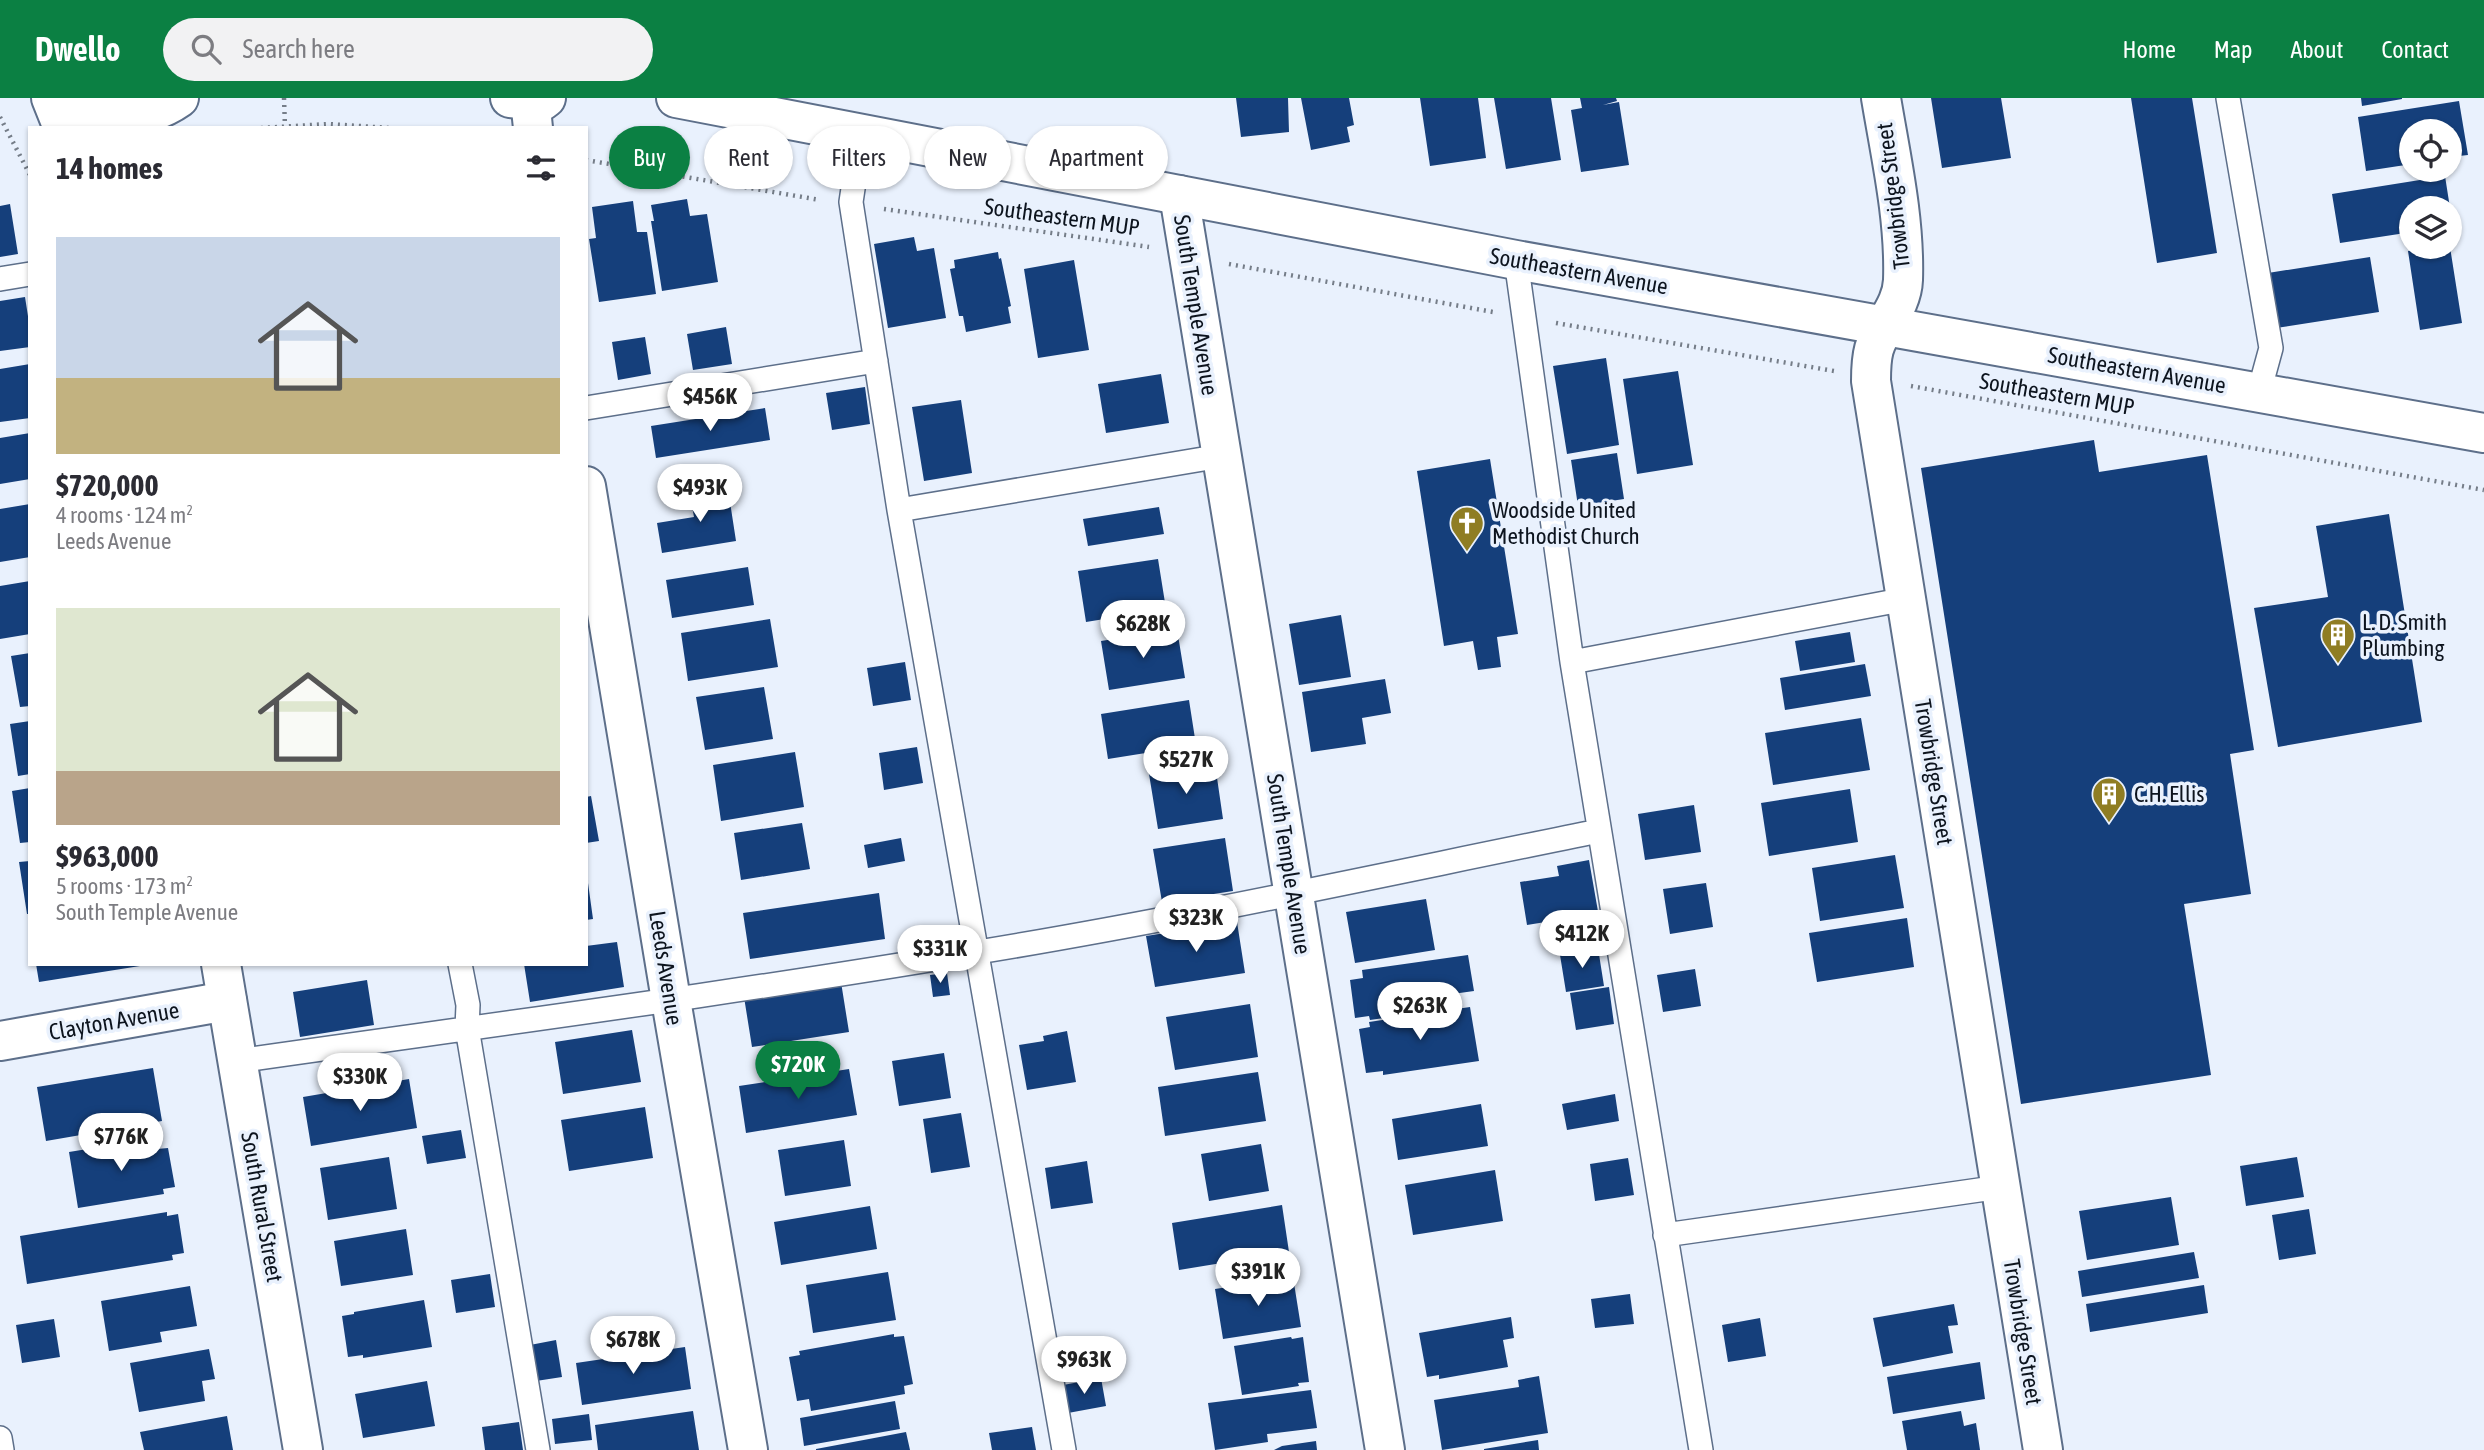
<!DOCTYPE html>
<html lang="en">
<head>
<meta charset="utf-8">
<style>
	body { margin:0; font-family:"Asap Condensed",sans-serif; background:#f2f2f3; color:#2b2b33; height:100vh; display:flex; flex-direction:column; font-size:26px; white-space:nowrap }
	* { box-sizing:border-box; margin:0 }
	p { font-size:23px; color:#7c7c81 }
	.icon { flex:none; width:38px; height:38px; fill:none; stroke:currentColor; stroke-width:2; stroke-linecap:round; stroke-linejoin:round }
	.map { position:relative; flex:1; overflow:hidden }
	.side { position:absolute; left:28px; top:28px; width:560px; height:840px; display:flex; flex-direction:column; background:#fff; border-radius:0px; box-shadow:0 2px 5px #0004 }
	.side>* { flex:none }
	.banner { position:absolute; left:609px; top:28px; width:665px; height:63px; display:flex; gap:14px }
	.controls { position:absolute; left:2399px; top:21px; display:grid; gap:14px }
	.controls a { display:grid; place-items:center; width:63px; height:63px; border-radius:50%; background:#fff; box-shadow:0 2px 5px #0004; font-size:35px }
	.price { position:absolute; translate:-50% -60px; padding:0 16px; border-radius:24px; background:#fff; color:#222; font-size:23px; line-height:46px; filter:drop-shadow(0 2px 4px #0008) }
	.price::after { content:''; position:absolute; left:50%; top:42px; width:21px; height:16px; margin-left:-10px; background:inherit; clip-path:polygon(0 0,100% 0,50% 100%) }
	.price.active { background:#0b8043; color:#fff }
	ul { padding:0; list-style:none }
	li { display:grid; align-content:center; gap:14px; height:371px; padding:0 28px }
	li span { display:grid; place-items:center; height:217px; border-radius:0px; color:#555 }
	li>.icon { margin-inline-start:auto }
	span .icon { width:126px; height:126px; fill:#fffc; stroke-width:1 }
	li b { font-size:30px }
	h2 { display:flex; justify-content:space-between; align-items:center; height:84px; padding:0 28px; font-size:30px }
	.pill { padding:0 24px; border-radius:32px; background:#fff; box-shadow:0 2px 5px #0004; font-size:24px; line-height:63px }
	.pill.active { background:#0b8043; color:#fff }
	header { display:flex; align-items:center; gap:42px; box-sizing:border-box; height:98px; padding:0 35px; background:#0b8043; color:#fff }
	header strong { font-size:33px }
	nav { display:flex; gap:38px; margin-inline-start:auto; font-size:24px }
	.search { width:490px; height:63px; background:#f2f2f3; display:flex; align-items:center; gap:18px; box-sizing:border-box; padding:0 24px; border-radius:38px; color:#7c7c81; font-size:26px }
	.map>svg:first-child { display:block }
</style>
</head>
<body>
<header>
<strong>Dwello</strong>
<div class="search"><svg class="icon" aria-label="search" viewBox="0 0 24 24"><circle cx="10" cy="10" r="6"/><path d="M15 15l6 6"/></svg>Search here</div>
<nav><a>Home</a><a>Map</a><a>About</a><a>Contact</a></nav>
</header>
<div class="map">
<svg width="2484" height="1352" viewBox="0 0 2484 1352">
	<rect width="100%" height="100%" fill="#e9f1fd"/>
	<path fill="#153f7b" d="M1236 0H1288L1289 34 1241 39Z
		M1301 0H1349L1354 27 1347 29 1350 44 1311 52Z
		M1420 0H1478L1486 60 1430 68Z
		M1494 0H1551L1561 62 1506 71Z
		M1580 0H1616L1617 3 1603 7 1619 4 1629 67 1581 74 1571 12 1582 10Z
		M1931 0H2001L2011 60 1942 70Z
		M2131 0H2192L2217 155 2157 165Z
		M2361 0H2402V1L2362 8Z
		M2459 3 2468 57 2450 59V33H2412V66L2366 73 2358 19Z
		M2445 78 2450 110H2412V134L2340 145 2332 96Z
		M687 101 690 118 707 116 718 184 662 193 651 123H654L651 107Z
		M633 103 637 134H647L656 196 599 204 589 141 596 140 592 109Z
		M10 106 18 156 0 159V108Z
		M914 139 917 153 934 150 946 220 888 230 874 146Z
		M2435 149H2450L2462 225 2420 232 2408 153Z
		M998 154 999 161 1001 160 1011 208 1008 209 1011 225 966 234 963 218H959L950 171 955 170 954 162Z
		M2370 159 2379 214 2276 230 2268 175Z
		M1074 162 1089 252 1038 260 1024 171Z
		M25 199 30 231V249L0 253V203Z
		M726 229 732 266 693 272 687 236Z
		M645 239 651 276 618 282 612 244Z
		M1606 260 1619 347 1567 356 1553 268Z
		M30 266V320L0 324V271Z
		M1678 273 1693 367 1637 376 1623 281Z
		M1161 276 1169 325 1106 335 1098 286Z
		M865 289 870 326 832 332 826 295Z
		M961 302 972 375 924 383 912 309Z
		M765 310 770 342 656 360 651 328Z
		M30 335V381L0 386V340Z
		M2094 342 2099 374 2207 357 2254 652 2230 656 2251 796 2184 806 2211 977 2021 1006 1921 370Z
		M1617 355 1624 401 1578 408 1571 362Z
		M1490 361 1518 536 1497 539 1501 569 1478 572 1473 543 1444 548 1417 373Z
		M728 391 736 443 662 455 657 425 694 419 690 397Z
		M30 406V459L0 464V411Z
		M1159 409 1164 436 1088 448 1083 421Z
		M2389 416 2422 624 2278 649 2254 510 2328 499 2316 428Z
		M1158 461 1166 511 1086 524 1078 473Z
		M748 469 754 507 672 520 666 482Z
		M30 483V536L0 541V488Z
		M1341 517 1351 579 1299 587 1289 526Z
		M770 521 778 569 688 583 681 535Z
		M1177 531 1185 580 1109 592 1101 543Z
		M1850 534 1855 564 1800 573 1795 543Z
		M30 555V608L20 609 11 558Z
		M905 564 911 602 873 608 867 570Z
		M1865 566 1871 598 1785 612 1780 580Z
		M1385 581 1391 615 1362 620 1366 646 1311 654 1302 594Z
		M764 589 773 641 705 652 696 599Z
		M1189 602 1196 647 1108 661 1101 616Z
		M1861 620 1870 672 1773 687 1765 635Z
		M30 623V676L18 678 10 626Z
		M917 649 923 685 884 692 879 655Z
		M795 654 804 709 721 723 713 667Z
		M1215 666 1223 721 1158 731 1149 676Z
		M30 690V744L20 745 12 693Z
		M1850 691 1858 744 1769 758 1761 705Z
		M591 698 599 743 586 745V699Z
		M1694 707 1701 754 1645 762 1638 716Z
		M802 725 810 771 741 782 734 735Z
		M901 740 905 763 868 770 864 747Z
		M1225 740 1233 793 1162 804 1153 751Z
		M1895 757 1904 810 1820 823 1812 770Z
		M1589 762 1600 825 1566 831 1564 821 1527 827 1520 784 1559 778 1557 768Z
		M30 763V816H27L19 764Z
		M588 785 593 821 586 822V786Z
		M1706 785 1713 829 1670 836 1663 791Z
		M879 795 885 841 750 861 743 815Z
		M1426 801 1435 852 1355 865 1346 814Z
		M1907 820 1914 869 1817 884 1809 835Z
		M1237 824 1245 875 1155 889 1146 838Z
		M617 844 624 889 530 904 524 866H586V848Z
		M1598 850 1604 888 1566 894 1560 857Z
		M1468 857 1474 893 1438 898 1440 912 1370 922 1369 918 1355 920 1350 882 1363 880 1362 872Z
		M36 866H140V868L39 884Z
		M1695 871 1701 908 1663 914 1657 877Z
		M947 875 950 897 933 899 930 877Z
		M367 882 374 927 300 939 293 894Z
		M841 884 849 934 752 949 744 899Z
		M1609 889 1614 926 1576 932 1570 895Z
		M1250 906 1258 959 1175 972 1166 919Z
		M1470 909 1479 963 1383 977V973L1366 975 1359 931 1370 929 1369 924Z
		M632 932 641 984 563 996 555 944Z
		M1067 933 1076 984 1027 992 1019 947 1044 943 1043 938Z
		M944 955 951 1000 899 1008 892 963Z
		M153 970 162 1023 46 1043 37 989Z
		M849 971 857 1017 746 1035 739 988Z
		M1258 974 1266 1023 1165 1038 1158 989Z
		M409 981 417 1030 311 1048 303 999Z
		M1615 996 1619 1023 1567 1032 1562 1006Z
		M1481 1006 1488 1048 1398 1062 1392 1021Z
		M645 1009 653 1060 569 1073 561 1022Z
		M961 1015 970 1069 931 1075 923 1021Z
		M461 1032 466 1060 427 1066 422 1038Z
		M155 1040 157 1051 168 1050 175 1089 163 1091 164 1096 78 1110 69 1054Z
		M844 1042 851 1088 785 1098 778 1052Z
		M1261 1046 1269 1093 1209 1103 1201 1056Z
		M389 1059 397 1111 328 1122 320 1070Z
		M2297 1059 2304 1099 2246 1108 2240 1068Z
		M1628 1060 1634 1097 1595 1103 1590 1066Z
		M1087 1063 1093 1105 1051 1111 1045 1070Z
		M1495 1072 1503 1123 1413 1137 1405 1087Z
		M2171 1099 2179 1147 2087 1162 2079 1113Z
		M1282 1107 1289 1154 1179 1172 1172 1125Z
		M870 1108 877 1151 781 1167 774 1124Z
		M2309 1111 2316 1156 2279 1162 2272 1117Z
		M167 1114V1118L178 1116 184 1155 172 1157 173 1162 27 1186 20 1138Z
		M406 1131 413 1177 341 1188 334 1143Z
		M2194 1154 2199 1180 2082 1199 2078 1173Z
		M888 1174 896 1222 813 1235 806 1187Z
		M490 1176 495 1209 456 1215 451 1182Z
		M1293 1179 1301 1229 1223 1241 1215 1191Z
		M2204 1187 2208 1215 2090 1234 2086 1206Z
		M190 1188 197 1228 160 1234 162 1244 109 1253 101 1203Z
		M1630 1196 1634 1226 1595 1230 1591 1201Z
		M424 1202 432 1249 363 1260V1257L348 1259 342 1218 354 1216V1214Z
		M1954 1206 1958 1227 1948 1228 1953 1255 1883 1269 1873 1220Z
		M1511 1219 1514 1240 1503 1242 1508 1269 1439 1281V1277L1427 1279 1419 1235Z
		M1760 1220 1766 1258 1728 1264 1722 1227Z
		M54 1221 60 1259 22 1265 16 1227Z
		M894 1236V1239L904 1238 913 1286 904 1288 905 1296 811 1313 809 1301 797 1303 789 1259 800 1257 799 1253Z
		M1291 1239 1292 1241 1303 1239 1309 1284 1298 1285 1299 1288 1242 1297 1234 1248Z
		M556 1242 562 1279 536 1283 530 1247Z
		M685 1249 691 1291 582 1307 576 1265Z
		M209 1251 215 1281 202 1283 205 1303 139 1314 130 1265Z
		M1980 1264 1985 1301 1893 1316 1887 1279Z
		M1539 1278 1548 1335 1442 1352 1434 1302 1519 1289 1518 1282Z
		M1101 1280 1106 1308 1068 1315 1063 1287Z
		M427 1283 435 1328 363 1340 355 1296Z
		M1311 1292 1317 1330 1267 1336 1268 1344 1215 1352 1208 1305Z
		M895 1303 900 1331 804 1348 800 1320Z
		M693 1313 699 1352H598L595 1327Z
		M1961 1313 1964 1328 1976 1325 1980 1352H1907L1902 1323Z
		M589 1316 592 1342 555 1346 552 1321Z
		M227 1318 233 1352H144L140 1334Z
		M519 1324 523 1352H485L482 1329Z
		M1032 1329 1036 1352H992L989 1335Z
		M906 1334 910 1352H816V1351Z
		M1538 1342 1539 1352H1484V1351Z
		M1316 1343 1317 1352H1274L1282 1348Z"/>
	<g fill="none" stroke-linecap="round" stroke-linejoin="round">
		<g stroke="#5d6f8a" stroke-width="26">
			<path id="service" d="M2228 0 2271 250 2259 294
				M861 37 851 104 899 412 1064 1352
				M1516 162 1572 564 1701 1352
				M0 181 30 176
				M586 310 876 263
				M899 412 1221 358
				M1572 564 1906 501
				M460 866 468 907 467 930 538 1352
				M237 963C482 928 728 896 972 855 1182 821 1390 775 1599 733
				M1665 1137 2000 1089
				M0 1340 2 1352"/>
		</g>
		<g stroke="#5d6f8a" stroke-width="42">
			<path id="minor" d="M1881 0C1891 60 1905 121 1903 182 1902 209 1881 227 1874 251 1871 262 1871 273 1871 283L2043 1352
				M530 1 533 30
				M1179 97 1385 1352
				M586 388 671 902 748 1352
				M0 943 227 903"/>
		</g>
		<g stroke="#5d6f8a" stroke-width="42">
			<path id="secondary" d="M51 0 63 30
				M221 866 303 1352"/>
		</g>
		<g stroke="#5d6f8a" stroke-width="42">
			<path id="primary" d="M57 0C94 22 142 26 179 0
				M510 0 542 3 546 0
				M676 0 1516 162 2484 335"/>
		</g>
		<path stroke="#757d88" stroke-width="4.5" stroke-dasharray="2 5" stroke-linecap="butt" d="M284 0 285 29
			M0 19 30 77
			M261 30 328 26 390 30
			M586 62 820 102
			M884 111 1149 149
			M1229 166 1493 214
			M1556 225 1834 273
			M1911 288 2484 392"/>
		<use href="#service" stroke="#fff" stroke-width="23"/>
		<use href="#minor" stroke="#fff" stroke-width="38"/>
		<use href="#secondary" stroke="#fff" stroke-width="38"/>
		<use href="#primary" stroke="#fff" stroke-width="38"/>
	</g>
	<defs>
		<g id="church-pin" transform="scale(1.75)"><path d="M0 17L-7.5 6A9.5 9.5 0 1 1 7.5 6Z" fill="#8f7d23" stroke="#e9f1fd"/><path d="M-1.2-6h2.4v3.5h3.3v2.4h-3.3V6h-2.4V-.1h-3.3v-2.4h3.3Z" fill="#fff"/></g>
		<g id="building-pin" transform="scale(1.75)"><path d="M0 17L-7.5 6A9.5 9.5 0 1 1 7.5 6Z" fill="#8f7d23" stroke="#e9f1fd"/><path d="M-4-6H4V6H1V3H-1V6H-4ZM-2.5-4.3h1.7v1.8h-1.7ZM.8-4.3h1.7v1.8H.8ZM-2.5-1h1.7V.8h-1.7ZM.8-1h1.7V.8H.8Z" fill="#fff"/></g>
	</defs>
	<g fill-rule="evenodd">
		<use href="#church-pin" x="1467" y="425"/>
		<use href="#building-pin" x="2338" y="537"/>
		<use href="#building-pin" x="2109" y="696"/>
	</g>
	<g text-anchor="middle" dominant-baseline="central" stroke-width="7" stroke-linejoin="round" paint-order="stroke">
		<g font-size="23" fill="#0d141e" stroke="#e9f1fd">
			<text transform="translate(1893 98) rotate(-97)">Trowbridge Street</text>
			<text transform="translate(1062 119) rotate(8)">Southeastern MUP</text>
			<text transform="translate(1579 173) rotate(10)">Southeastern Avenue</text>
			<text transform="translate(1196 207) rotate(81)">South Temple Avenue</text>
			<text transform="translate(2137 272) rotate(10)">Southeastern Avenue</text>
			<text transform="translate(2057 296) rotate(10)">Southeastern MUP</text>
			<text transform="translate(1934 674) rotate(81)">Trowbridge Street</text>
			<text transform="translate(1289 766) rotate(81)">South Temple Avenue</text>
			<text transform="translate(666 870) rotate(81)">Leeds Avenue</text>
			<text transform="translate(114 923) rotate(-10)">Clayton Avenue</text>
			<text transform="translate(262 1109) rotate(80)">South Rural Street</text>
			<text transform="translate(2023 1234) rotate(81)">Trowbridge Street</text>
		</g>
		<g font-size="23" fill="#0d141e" stroke="#e9f1fd" text-anchor="start">
			<text x="1492" y="412">Woodside United<tspan x="1492" dy="26">Methodist Church</tspan></text>
			<text x="2362" y="524">L. D. Smith<tspan x="2362" dy="26">Plumbing</tspan></text>
			<text x="2134" y="696">C.H. Ellis</text>
		</g>
	</g>
</svg>
<div class="controls">
<a><svg class="icon" aria-label="locate" viewBox="0 0 24 24"><circle cx="12" cy="12" r="6"/><path d="M12 2v4M12 18v4M2 12h4M18 12h4"/></svg></a>
<a><svg class="icon" aria-label="layers" viewBox="0 0 24 24"><path d="M12 4l9 5-9 5-9-5zM3 14l9 5 9-5"/></svg></a>
</div>
<b class="price" style="left:710px;top:335px">$456K</b>
<b class="price" style="left:700px;top:426px">$493K</b>
<b class="price" style="left:1143px;top:562px">$628K</b>
<b class="price" style="left:1186px;top:698px">$527K</b>
<b class="price" style="left:1196px;top:856px">$323K</b>
<b class="price" style="left:1582px;top:872px">$412K</b>
<b class="price" style="left:940px;top:887px">$331K</b>
<b class="price" style="left:1420px;top:944px">$263K</b>
<b class="price active" style="left:798px;top:1003px">$720K</b>
<b class="price" style="left:360px;top:1015px">$330K</b>
<b class="price" style="left:121px;top:1075px">$776K</b>
<b class="price" style="left:1258px;top:1210px">$391K</b>
<b class="price" style="left:633px;top:1278px">$678K</b>
<b class="price" style="left:1084px;top:1298px">$963K</b>
<div class="banner">
<a class="pill active">Buy</a>
<a class="pill">Rent</a>
<a class="pill">Filters</a>
<a class="pill">New</a>
<a class="pill">Apartment</a>
</div>
<section class="side">
<h2>14 homes<svg class="icon" aria-label="filters" viewBox="0 0 24 24"><path d="M4 7h16M4 17h16"/><circle cx="9" cy="7" r="2"/><circle cx="15" cy="17" r="2"/></svg></h2>
<ul>
<li><span style="background:linear-gradient(#c9d6e8 65%,#c2b280 0)"><svg class="icon" aria-label="home" viewBox="0 0 24 24"><path d="M3 11l9-7 9 7M6 9v11h12V9"/></svg></span><div><b>$720,000</b><p>4 rooms · 124 m²</p><p>Leeds Avenue</p></div></li>
<li><span style="background:linear-gradient(#dfe7d0 75%,#b9a48a 0)"><svg class="icon" aria-label="home" viewBox="0 0 24 24"><path d="M3 11l9-7 9 7M6 9v11h12V9"/></svg></span><div><b>$963,000</b><p>5 rooms · 173 m²</p><p>South Temple Avenue</p></div></li>
</ul>
</section>
</div>
</body>
</html>
